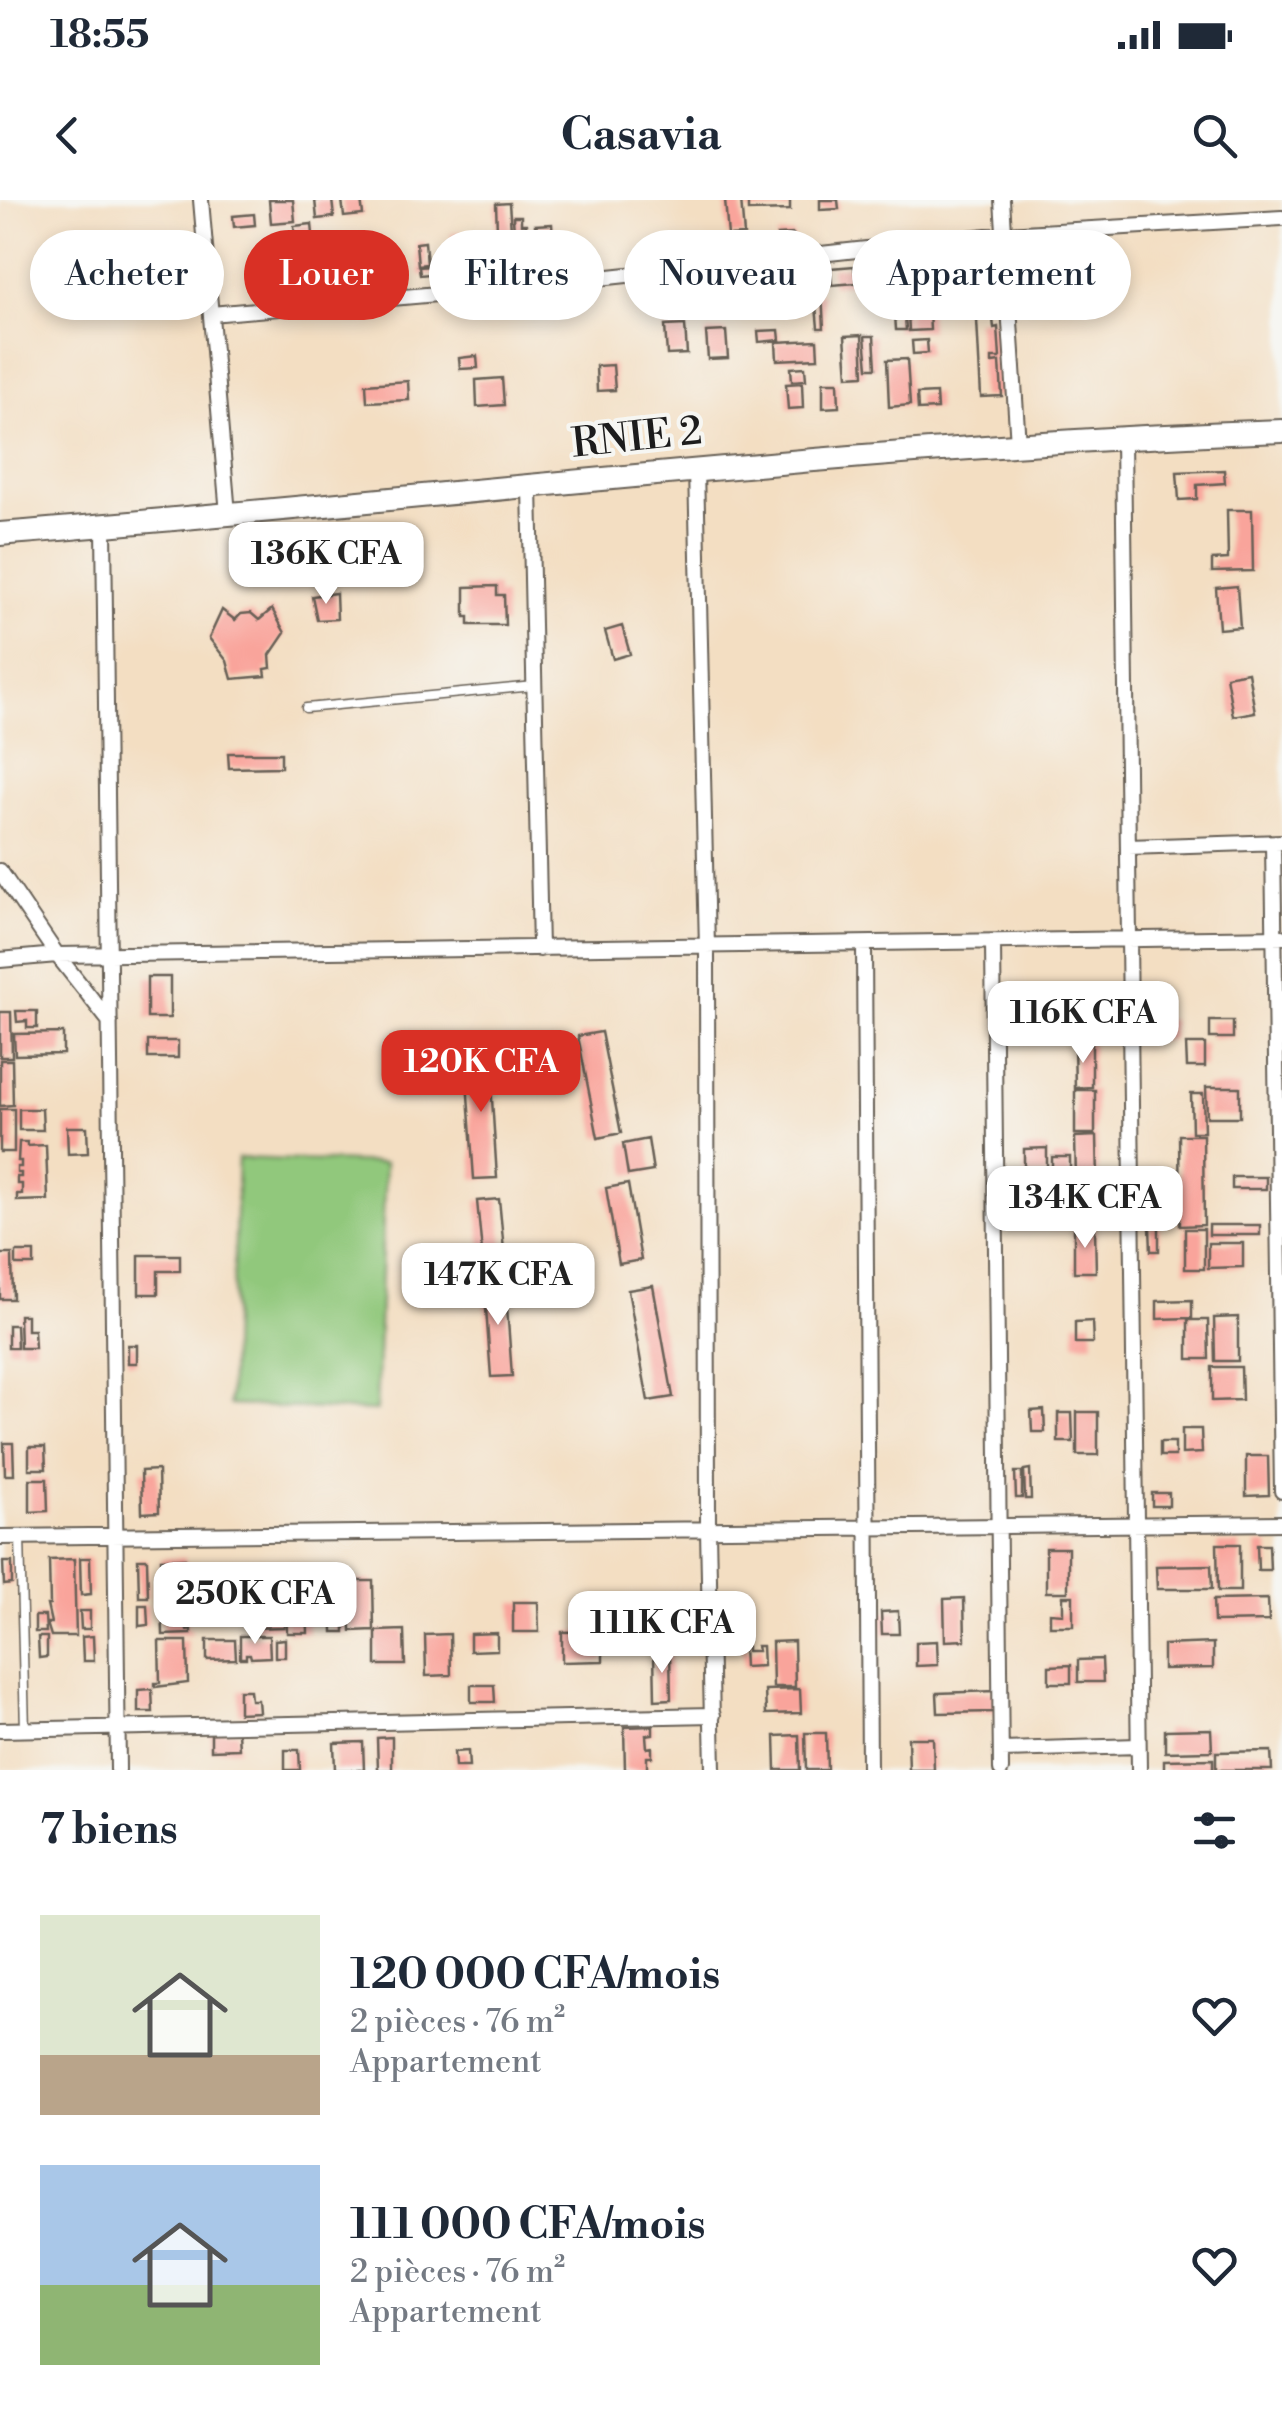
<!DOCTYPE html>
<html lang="fr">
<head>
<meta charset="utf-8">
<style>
	body { margin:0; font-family:"Libre Bodoni",serif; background:#f2f2f3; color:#1f2937; height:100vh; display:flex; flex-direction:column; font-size:38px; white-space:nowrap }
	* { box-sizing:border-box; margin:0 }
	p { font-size:32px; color:#747a83 }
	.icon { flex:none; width:55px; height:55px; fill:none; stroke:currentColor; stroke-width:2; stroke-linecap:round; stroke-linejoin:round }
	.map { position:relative; height:1570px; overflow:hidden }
	.panel { display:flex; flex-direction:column; background:#fff; flex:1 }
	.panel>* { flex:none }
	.guide { position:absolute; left:30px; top:30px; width:1222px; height:90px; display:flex; gap:20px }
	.price { position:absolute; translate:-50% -85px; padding:0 22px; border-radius:20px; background:#fff; color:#222; font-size:32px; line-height:65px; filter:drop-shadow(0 2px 5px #0008) }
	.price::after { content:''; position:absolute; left:50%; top:60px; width:30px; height:22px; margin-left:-15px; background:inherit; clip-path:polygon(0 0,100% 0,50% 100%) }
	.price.active { background:#d93025; color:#fff }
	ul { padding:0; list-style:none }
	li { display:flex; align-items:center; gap:30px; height:250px; padding:0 40px }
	li span { display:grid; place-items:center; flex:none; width:280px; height:200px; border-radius:0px; color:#555 }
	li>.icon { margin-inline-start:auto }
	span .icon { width:120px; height:120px; fill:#fffc; stroke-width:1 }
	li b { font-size:42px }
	h2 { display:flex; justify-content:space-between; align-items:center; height:120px; padding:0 40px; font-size:42px }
	.chip { padding:0 35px; border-radius:45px; background:#fff; box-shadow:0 5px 15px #0003; font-size:35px; line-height:90px }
	.chip.active { background:#d93025; color:#fff }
	.status { display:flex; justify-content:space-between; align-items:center; height:70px; padding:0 50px; background:#fff; direction:ltr }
	.status svg { height:28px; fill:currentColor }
	header { display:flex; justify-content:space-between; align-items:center; height:130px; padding:0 40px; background:#fff; font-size:45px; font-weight:700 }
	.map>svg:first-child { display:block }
</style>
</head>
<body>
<div class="status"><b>18:55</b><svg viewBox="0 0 49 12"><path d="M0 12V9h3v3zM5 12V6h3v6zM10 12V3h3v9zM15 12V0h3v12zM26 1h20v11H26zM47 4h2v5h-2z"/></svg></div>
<header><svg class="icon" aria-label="back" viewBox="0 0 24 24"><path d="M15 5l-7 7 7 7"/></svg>Casavia<svg class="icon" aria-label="search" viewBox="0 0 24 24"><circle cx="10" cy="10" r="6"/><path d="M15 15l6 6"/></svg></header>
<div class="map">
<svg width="1282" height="1570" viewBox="0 0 1282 1570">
	<rect width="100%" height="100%" fill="#f6f6f2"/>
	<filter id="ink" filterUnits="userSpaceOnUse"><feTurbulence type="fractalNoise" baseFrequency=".01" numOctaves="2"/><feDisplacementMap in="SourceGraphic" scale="20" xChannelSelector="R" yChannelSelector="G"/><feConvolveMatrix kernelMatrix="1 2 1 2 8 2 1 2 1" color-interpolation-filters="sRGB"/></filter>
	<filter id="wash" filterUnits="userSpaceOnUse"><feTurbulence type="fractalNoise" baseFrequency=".0048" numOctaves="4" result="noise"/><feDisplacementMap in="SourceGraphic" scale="40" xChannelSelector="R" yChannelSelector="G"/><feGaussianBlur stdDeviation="2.25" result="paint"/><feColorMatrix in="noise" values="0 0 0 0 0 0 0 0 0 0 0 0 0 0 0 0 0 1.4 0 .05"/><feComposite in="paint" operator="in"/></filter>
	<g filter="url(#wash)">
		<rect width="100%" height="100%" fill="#f3dec2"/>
		<path fill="#91c87b" stroke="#56724c" stroke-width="2.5" d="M238 958 385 963 376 1211 229 1205Z"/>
		<g id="blocks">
			<path fill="#f9a49b" d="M269 0H293L295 21 271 23Z
				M315 0H332L334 17 317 19Z
				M342 0H361L363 15 344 17Z
				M725 0H741L744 35 728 36Z
				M748 0H790V10L748 11Z
				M820 0H838L839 9 820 10Z
				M509 3 511 30 497 31 496 4Z
				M254 14 255 25 234 27 233 16Z
				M513 16H521V24H526L527 32 514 33Z
				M312 24 315 55 297 56 294 26Z
				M552 24 555 64 537 65 535 25Z
				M463 32 465 65 453 66 451 33Z
				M793 34 794 43 777 44V35Z
				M425 42 427 64 418 65 416 43Z
				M389 47 391 75 370 77 369 48Z
				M1034 47H1048L1049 72 1035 73Z
				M271 61 274 87 266 88 263 62Z
				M440 65 441 73 420 75 419 67Z
				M901 65 906 130H896L892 66Z
				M854 66 856 83 832 85 831 68Z
				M719 77 720 89 696 91 695 79Z
				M928 92 930 130 909 131 907 93Z
				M822 93 824 128H818L815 94Z
				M993 119 994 128 998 127 1000 158H992V163L1000 162 1002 196 981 197 977 120Z
				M685 125 687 154 667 155 665 126Z
				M779 130 780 140 759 142 758 131Z
				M726 131 728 158 708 159 706 132Z
				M862 135 864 175 848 176 845 136Z
				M865 136H874L876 168H868Z
				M817 140 818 158 777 160 776 142Z
				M927 140 928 153 913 154 912 141Z
				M477 156 478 168 460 169 459 158Z
				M907 159 910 205 889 207 887 160Z
				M613 165 615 190 597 191 596 166Z
				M805 167 806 180 792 181 791 168Z
				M502 178 504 205 477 207 476 180Z
				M408 181 409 200 367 202 366 184Z
				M823 182H838L839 207 823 208Z
				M802 183 803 208 788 209 786 184Z
				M936 193 937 209 918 210 917 194Z
				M1224 270 1225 283 1197 285V299L1179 300 1177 272Z
				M1227 310H1252L1253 371 1212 372V360L1228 359Z
				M497 386V395H504L505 425H469V417H465V387Z
				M1237 386 1240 427 1219 429 1216 388Z
				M336 393 337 419 317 420 312 396Z
				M272 409 285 433 270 455 271 468 265 469 266 476 232 479 227 461 209 438 222 410 235 420 241 414 251 413 259 420Z
				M622 426 630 454 613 459 605 431Z
				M1248 472 1255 512 1233 516 1226 476Z
				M228 553H281V567L229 568Z
				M147 777H170V818H147Z
				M16 811H37V828H27V821L17 822Z
				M0 812H11L12 857H0Z
				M1149 820H1172V839L1149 840Z
				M1210 821H1233V838H1210Z
				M601 832 621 933 598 938 578 836Z
				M63 833V854L15 855 14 834Z
				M148 841H178V858H148Z
				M1074 844H1092V887L1075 888Z
				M1186 844H1205V867H1187Z
				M489 851 497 978 474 979 465 853Z
				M0 860H12L13 905 0 906Z
				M1206 887H1240V917H1207Z
				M1075 890H1095V934H1075Z
				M1191 894H1203L1204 932H1192Z
				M0 909H14V952H0Z
				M19 909H42L43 930H19Z
				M67 927H87L88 953 68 954Z
				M1179 935H1203L1204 1025 1180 1026Z
				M1097 936 1098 980H1076L1075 937Z
				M648 939 653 971 628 975 623 944Z
				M19 942H27V946L46 945 48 1000 17 1001V994H22V984H17V977H21V973H17V967H21V961H18Z
				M1047 948V975H1024V949Z
				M1052 957H1070V979H1052Z
				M1232 977H1266V989H1232Z
				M1150 980H1168V990H1158V1005H1150Z
				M628 984 641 1060 619 1064 606 988Z
				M499 999 506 1071 484 1073 477 1001Z
				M1209 1025H1260V1035H1209Z
				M1150 1027H1159V1051H1151Z
				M1074 1029H1095L1096 1072H1074Z
				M1185 1029H1204V1069H1185Z
				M1208 1043H1243V1067L1208 1068Z
				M16 1052H34V1065H16Z
				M0 1054H12L13 1099H0Z
				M139 1055H180V1071H158V1094H139Z
				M505 1079 512 1176 491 1177 484 1081Z
				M653 1086 673 1197 648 1201 628 1090Z
				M1192 1100V1118L1157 1119V1101Z
				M19 1115H27V1130H34L35 1148H20Z
				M1238 1117V1161H1215L1214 1118Z
				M1188 1120H1208L1209 1159H1188Z
				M1092 1121 1093 1143H1075V1122Z
				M8 1125H16L17 1148H8Z
				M128 1145H137V1163H128Z
				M1212 1167H1241L1242 1200 1212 1201Z
				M1044 1210 1045 1232H1032L1031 1211Z
				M1077 1212H1098V1255H1077Z
				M1058 1213H1072L1073 1242H1058Z
				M1182 1229H1201L1202 1253 1182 1254Z
				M1160 1242H1175V1256H1160Z
				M4 1243H13L14 1275H5Z
				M29 1247H45L46 1269H29Z
				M1246 1256H1268L1269 1295 1246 1296Z
				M1030 1269 1031 1299H1025L1024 1270Z
				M158 1270 159 1312 142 1313 141 1271Z
				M1015 1272H1022V1298H1016Z
				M30 1279H47L48 1311 30 1312Z
				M1152 1293H1169V1306H1152Z
				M1217 1344H1240V1391H1218Z
				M1257 1345H1269L1270 1370H1258Z
				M1046 1348H1068V1392H1046Z
				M80 1358H90L91 1394 81 1395Z
				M185 1358V1368H191V1377L186 1378V1386H191L192 1398H186V1413H192V1420H186L187 1430 191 1429V1434L163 1435 161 1359Z
				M74 1359 76 1436H51L47 1423H51L47 1405H50L49 1360Z
				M138 1359H147L148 1397H139Z
				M3 1362H12V1384L4 1385Z
				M1211 1365 1212 1389H1157L1156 1366Z
				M285 1367H306L308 1433H287Z
				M344 1380 345 1432H333L332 1381Z
				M350 1381H373L374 1430 351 1431Z
				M1063 1396H1073V1426H1050V1413L1063 1414Z
				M964 1398 965 1440 945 1441 944 1399Z
				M284 1399V1427L252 1428 251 1400Z
				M1268 1399 1269 1421 1214 1422 1213 1400Z
				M513 1402H538L539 1432H513Z
				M139 1405H147L148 1425 139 1426Z
				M687 1407H703V1419H688Z
				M80 1411H90V1429H81Z
				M898 1411 899 1434H882L881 1412Z
				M35 1416H45L46 1432H35Z
				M692 1427 693 1442H667V1450H656L655 1429Z
				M628 1429H648V1441H629Z
				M404 1430 405 1465H376V1431Z
				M603 1431V1461L562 1462V1432Z
				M497 1433V1450L470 1451V1434Z
				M450 1434 451 1475 426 1476 425 1435Z
				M93 1436 94 1461H83L82 1437Z
				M240 1436H269L270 1457 251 1458 250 1454H246V1458H240Z
				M38 1437H47V1457L39 1458Z
				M285 1439V1457H275V1440Z
				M207 1440H235L236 1459 207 1460Z
				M159 1441H187L188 1483 155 1487V1483H160Z
				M794 1441 795 1487H773L772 1442Z
				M937 1441 938 1465 916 1466V1442Z
				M1213 1443V1468L1163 1469V1445Z
				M757 1446H762L763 1466 744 1467 743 1447H747V1451H758Z
				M654 1453H670L671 1499 655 1500Z
				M1102 1459 1103 1482H1078V1460Z
				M1071 1465V1483H1049V1466Z
				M471 1485H494L495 1502H471Z
				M152 1489 153 1512H138V1490Z
				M800 1489 801 1513 766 1514 765 1490Z
				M239 1490H250L251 1500H258L259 1512 239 1513Z
				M996 1491 997 1512 938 1513 937 1493Z
				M653 1526V1534L646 1535 647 1548 652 1547V1557H647V1570H625L624 1527Z
				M1211 1529 1212 1551 1165 1552V1530Z
				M211 1532H238L239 1549 211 1550Z
				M805 1533H826L827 1570H806Z
				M799 1535 800 1570H776L775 1536Z
				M392 1537V1570H378L377 1538Z
				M908 1538H933L934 1570H909Z
				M363 1542 364 1570H335L334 1543Z
				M285 1550H299L300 1570H285Z
				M468 1551 469 1567H455L454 1552Z
				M1271 1551 1272 1570H1216V1552Z
				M1213 1559V1570H1164V1560Z"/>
		</g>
	</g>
	<g filter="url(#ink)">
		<use href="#blocks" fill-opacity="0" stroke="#676056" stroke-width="2.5"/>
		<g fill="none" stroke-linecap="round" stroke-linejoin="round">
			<g stroke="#676056" stroke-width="11">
				<path id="lane" d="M306 508 534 486
					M20 1337 25 1530"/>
			</g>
			<g stroke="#676056" stroke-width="18">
				<path id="street" d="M201 0 228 314
					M1002 0 1018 244
					M211 114 516 87 1005 34 1282 18
					M1123 238 1139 1570
					M696 269 707 748 708 1331 713 1570
					M530 286 540 749
					M104 326 118 1570
					M1273 643 1282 1291
					M1128 647 1282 642
					M0 671 57 755 110 822
					M993 743 1001 1570
					M864 745 869 1570
					M0 760 57 755 1282 737
					M0 1337 1282 1323
					M0 1530 713 1515
					M1001 1550 1138 1546"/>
			</g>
			<g stroke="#676056" stroke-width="26">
				<path id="primary" d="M0 334C427 300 853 246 1282 231"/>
			</g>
			<use href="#lane" stroke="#fff" stroke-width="8"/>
			<use href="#street" stroke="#fff" stroke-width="14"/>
			<use href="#primary" stroke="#fff" stroke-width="22"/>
		</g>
	</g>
	<g text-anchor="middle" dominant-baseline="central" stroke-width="8" stroke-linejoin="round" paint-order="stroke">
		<g font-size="40" fill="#1c1c1c" stroke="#f6f6f2">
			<text transform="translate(637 238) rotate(-6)">RNIE 2</text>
		</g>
	</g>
</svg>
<b class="price" style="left:326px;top:407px">136K CFA</b>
<b class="price" style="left:1083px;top:866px">116K CFA</b>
<b class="price active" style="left:481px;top:915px">120K CFA</b>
<b class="price" style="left:1085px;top:1051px">134K CFA</b>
<b class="price" style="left:498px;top:1128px">147K CFA</b>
<b class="price" style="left:255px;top:1447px">250K CFA</b>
<b class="price" style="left:662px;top:1476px">111K CFA</b>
<div class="guide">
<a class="chip">Acheter</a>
<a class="chip active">Louer</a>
<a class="chip">Filtres</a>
<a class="chip">Nouveau</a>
<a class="chip">Appartement</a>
</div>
</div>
<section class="panel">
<h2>7 biens<svg class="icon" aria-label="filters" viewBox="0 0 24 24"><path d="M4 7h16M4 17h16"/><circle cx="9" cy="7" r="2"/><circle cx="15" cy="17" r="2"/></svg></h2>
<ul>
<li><span style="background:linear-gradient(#dfe7d0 70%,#b9a48a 0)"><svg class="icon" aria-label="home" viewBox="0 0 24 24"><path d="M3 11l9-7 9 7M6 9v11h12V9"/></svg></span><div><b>120 000 CFA/mois</b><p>2 pièces · 76 m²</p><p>Appartement</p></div><svg class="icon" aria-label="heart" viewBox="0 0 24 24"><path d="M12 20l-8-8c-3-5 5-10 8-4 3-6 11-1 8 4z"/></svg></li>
<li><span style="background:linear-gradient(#a9c7e8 60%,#8fb573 0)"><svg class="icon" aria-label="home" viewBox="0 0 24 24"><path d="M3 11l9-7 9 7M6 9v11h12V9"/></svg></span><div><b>111 000 CFA/mois</b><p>2 pièces · 76 m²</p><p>Appartement</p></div><svg class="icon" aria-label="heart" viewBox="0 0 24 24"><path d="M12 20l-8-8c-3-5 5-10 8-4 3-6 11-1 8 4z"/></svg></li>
</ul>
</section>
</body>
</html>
